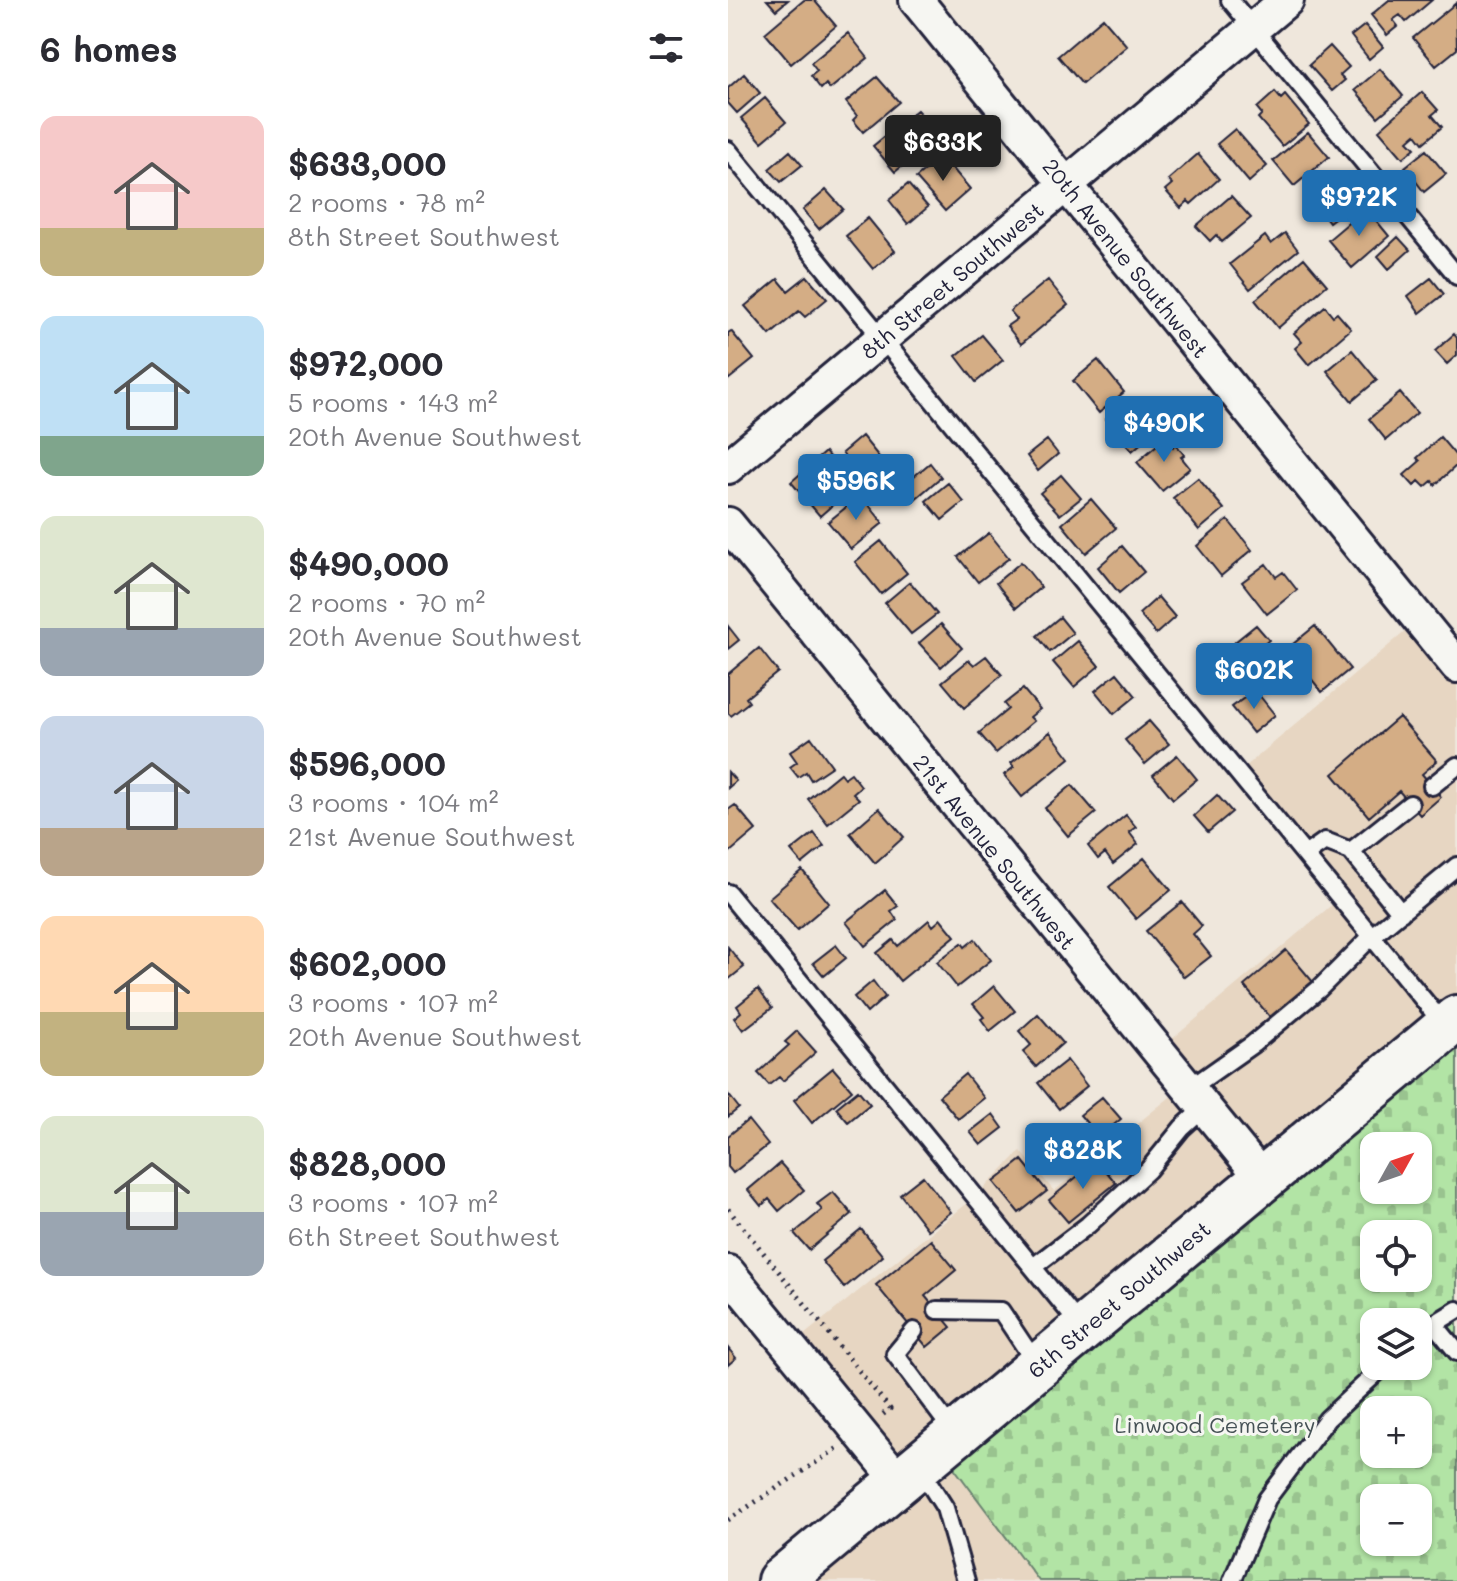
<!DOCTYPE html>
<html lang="en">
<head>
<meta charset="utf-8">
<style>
	body { margin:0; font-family:Mali,sans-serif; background:#f7f7f7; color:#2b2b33; height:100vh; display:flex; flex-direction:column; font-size:30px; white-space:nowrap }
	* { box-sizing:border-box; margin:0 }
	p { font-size:26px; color:#7c7c81 }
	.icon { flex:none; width:44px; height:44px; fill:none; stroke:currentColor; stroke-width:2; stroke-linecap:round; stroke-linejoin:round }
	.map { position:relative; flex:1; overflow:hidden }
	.side { display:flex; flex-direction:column; background:#fff; width:728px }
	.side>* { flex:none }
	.needle { width:52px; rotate:50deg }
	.buttons { position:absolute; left:632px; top:1132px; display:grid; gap:16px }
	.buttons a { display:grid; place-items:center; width:72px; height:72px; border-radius:16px; background:#fff; box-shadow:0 2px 6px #0004; font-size:40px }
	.price { position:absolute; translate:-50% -68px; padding:0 18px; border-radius:8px; background:#1f6fb2; color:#fff; font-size:26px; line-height:52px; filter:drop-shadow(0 2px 4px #0008) }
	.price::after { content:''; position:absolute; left:50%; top:48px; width:24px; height:18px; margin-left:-12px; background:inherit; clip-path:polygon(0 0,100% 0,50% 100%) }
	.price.on { background:#222; color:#fff }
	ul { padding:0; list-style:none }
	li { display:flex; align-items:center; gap:24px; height:200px; padding:0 40px }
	li span { display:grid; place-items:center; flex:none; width:224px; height:160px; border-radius:16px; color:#555 }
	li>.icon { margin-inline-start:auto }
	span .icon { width:96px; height:96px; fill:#fffc; stroke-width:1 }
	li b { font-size:34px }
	h2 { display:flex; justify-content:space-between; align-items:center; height:96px; padding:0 40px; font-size:34px }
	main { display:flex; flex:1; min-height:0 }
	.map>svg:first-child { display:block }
</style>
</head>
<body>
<main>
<section class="side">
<h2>6 homes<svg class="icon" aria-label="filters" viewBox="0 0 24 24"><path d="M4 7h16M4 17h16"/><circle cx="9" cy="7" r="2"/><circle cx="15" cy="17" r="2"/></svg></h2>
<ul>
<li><span style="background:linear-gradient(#f6c9c9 70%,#c2b280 0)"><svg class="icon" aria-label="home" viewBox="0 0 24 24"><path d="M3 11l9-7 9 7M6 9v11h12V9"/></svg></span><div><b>$633,000</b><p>2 rooms · 78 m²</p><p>8th Street Southwest</p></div></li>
<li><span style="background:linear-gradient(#bfe0f5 75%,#7fa58c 0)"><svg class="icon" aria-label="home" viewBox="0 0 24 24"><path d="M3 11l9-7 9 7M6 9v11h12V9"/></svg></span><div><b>$972,000</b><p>5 rooms · 143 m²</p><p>20th Avenue Southwest</p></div></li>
<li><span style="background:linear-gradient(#dfe7d0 70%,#9aa5b1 0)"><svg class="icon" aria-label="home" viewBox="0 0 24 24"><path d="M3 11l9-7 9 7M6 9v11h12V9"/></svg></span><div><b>$490,000</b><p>2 rooms · 70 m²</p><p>20th Avenue Southwest</p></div></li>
<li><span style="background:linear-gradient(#c9d6e8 70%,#b9a48a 0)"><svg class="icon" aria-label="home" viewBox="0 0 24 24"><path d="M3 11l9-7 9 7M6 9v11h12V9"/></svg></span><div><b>$596,000</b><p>3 rooms · 104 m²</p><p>21st Avenue Southwest</p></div></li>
<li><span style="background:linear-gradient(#ffd9b3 60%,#c2b280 0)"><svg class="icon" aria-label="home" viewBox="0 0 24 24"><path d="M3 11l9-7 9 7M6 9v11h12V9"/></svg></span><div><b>$602,000</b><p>3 rooms · 107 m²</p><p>20th Avenue Southwest</p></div></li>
<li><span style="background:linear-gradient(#dfe7d0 60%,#9aa5b1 0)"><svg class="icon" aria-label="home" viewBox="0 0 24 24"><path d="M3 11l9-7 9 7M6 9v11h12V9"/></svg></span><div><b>$828,000</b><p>3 rooms · 107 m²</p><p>6th Street Southwest</p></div></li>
</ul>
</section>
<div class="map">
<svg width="729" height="1581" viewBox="0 0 729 1581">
	<defs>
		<pattern id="cemetery-stones" width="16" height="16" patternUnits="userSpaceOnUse" patternTransform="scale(2)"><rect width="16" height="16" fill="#b2e4a5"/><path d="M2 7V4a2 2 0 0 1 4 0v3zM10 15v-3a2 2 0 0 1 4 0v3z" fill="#99c38f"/></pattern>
	</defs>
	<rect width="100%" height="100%" fill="#efe7dc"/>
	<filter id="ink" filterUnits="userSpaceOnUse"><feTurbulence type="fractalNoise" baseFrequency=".0125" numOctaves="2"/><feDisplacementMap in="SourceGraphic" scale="16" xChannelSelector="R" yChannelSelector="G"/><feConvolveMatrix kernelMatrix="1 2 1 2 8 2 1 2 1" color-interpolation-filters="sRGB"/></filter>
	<g filter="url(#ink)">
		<path fill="#e7d6c2" d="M692 619 729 666V1018L212 1449 311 1581H52L171 1482 61 1347 247 1197 293 1151 326 1191 457 1085 430 1051 612 898 510 773Z"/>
		<path fill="url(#cemetery-stones)" stroke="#6a8370" stroke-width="2" fill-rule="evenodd" d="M729 1018V1581H311L212 1449ZM646 1146H690V1190H646ZM646 1234H690V1278H646ZM646 1322H690V1366H646ZM646 1410H690V1454H646ZM646 1498H690V1542H646Z"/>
		<path fill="#d4ad85" stroke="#22223b" stroke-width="2" d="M39 0H60L48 10Z
			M76 0H86L108 26 63 64 37 33Z
			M661 0H660H704L678 22 672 15 665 20 670 26 659 35 643 15Z
			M728 3 729 49 708 66 685 38Z
			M375 18 399 46 354 84 330 56Z
			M637 25 655 47 641 59 623 36Z
			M120 33 140 58 102 89 98 84 93 89 83 76 89 71 83 63Z
			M602 46 621 67 612 75 617 80 604 91 581 65Z
			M652 69 675 96 650 117 627 90Z
			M16 74 32 93 9 113 0 103V88Z
			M149 77 171 102 135 132 125 120 129 116 118 102Z
			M547 92 553 99 557 95 581 124 554 146 530 118 534 114 529 108Z
			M694 92 710 110 704 115 714 127 695 143 688 134 680 141 687 148 675 158 651 130Z
			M37 98 58 122 34 142 13 118Z
			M189 110 211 135 167 172 145 146Z
			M507 129 539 166 521 182 489 144Z
			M580 132 601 157 566 186 545 161Z
			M698 150 718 174 696 192 677 167Z
			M62 151 74 165 53 182 41 169Z
			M470 154 491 179 463 204 460 201 453 208 437 190 444 184 440 180Z
			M214 156 242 189 217 211 188 178Z
			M180 184 200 207 180 224 161 200Z
			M612 188 625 204 601 222 589 206Z
			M98 190 115 209 91 229 75 210Z
			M503 196 523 218 494 242 488 235 482 241 468 226Z
			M638 208 661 236 624 268 600 240Z
			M140 218 167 251 145 269 118 236Z
			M557 233 570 250 522 289 502 264 537 236 543 244Z
			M670 237 682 250 661 269 650 256Z
			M576 258 599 285 550 328 527 300Z
			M79 276 99 299 77 317 71 311 42 335 17 306 50 279 60 291Z
			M703 278 716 294 692 313 680 296Z
			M320 280 340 305 293 344 279 326 289 319 282 311Z
			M597 306 605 316 609 313 623 329 581 365 567 348 574 342 566 333Z
			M3 331 26 359 0 380V333Z
			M726 334 729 338V355L719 364 707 351Z
			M254 335 275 360 248 382 228 356Z
			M624 350 649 380 624 401 599 371Z
			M370 360 396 392 371 413 345 381Z
			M672 393 689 413 658 440 641 419Z
			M403 399 429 430 404 451 378 419Z
			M134 436 151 457 131 475 125 468 117 475 126 486 92 516 63 482 97 452 108 465 117 457 114 453Z
			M712 437 729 457V465L707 485 704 481 697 487 691 481 686 486 676 475 692 461 689 458Z
			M437 438 445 447 448 444 456 455 453 457 462 468 434 491 409 462Z
			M319 440 330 454 310 471 299 456Z
			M202 463 213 477 186 500 174 486Z
			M333 475 353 498 332 515 312 493Z
			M470 478 496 509 471 530 445 498Z
			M220 483 236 502 214 520 198 501Z
			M133 495 155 523 123 549 100 522Z
			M363 499 388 528 358 553 334 524Z
			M500 520 524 550 493 576 469 546Z
			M261 533 281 558 250 582 230 557Z
			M153 541 179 573 153 594 127 562Z
			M394 546 416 572 391 593 370 567Z
			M293 562 313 587 288 608 268 583Z
			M538 564 548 577 555 572 569 590 539 614 514 582Z
			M182 582 209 614 183 634 157 603Z
			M430 597 447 617 428 634 411 614Z
			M332 617 345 633 322 652 309 636Z
			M213 624 234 648 213 667 191 643Z
			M528 625 541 640 520 658 507 642Z
			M0 626 11 640 0 649Z
			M587 626 622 669 594 692 559 649Z
			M350 641 371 666 346 687 325 662Z
			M31 648 50 672 18 698 21 702 3 716 0 713V674Z
			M258 656 274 675 236 708 214 682 241 660 246 665Z
			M389 673 408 696 386 714 367 691Z
			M295 689 312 709 302 717 306 721 268 753 251 733 280 709 276 704Z
			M527 690 547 715 525 733 504 707Z
			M671 717 709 761 694 774 713 797 692 815 671 791 641 817 605 774Z
			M421 721 441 744 417 764 397 740Z
			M322 732 342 758 294 797 276 775 286 767 283 763Z
			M83 737 104 766 83 780 78 772 70 777 62 767 69 762 62 752Z
			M449 755 469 779 445 799 425 775Z
			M0 772 8 781 0 788Z
			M112 773 116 778 123 773 133 786 125 793 131 799 100 824 80 799Z
			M344 785 368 813 340 836 317 808Z
			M489 795 504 812 480 832 466 816Z
			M7 805 28 830 2 852 0 849V810Z
			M151 808 176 837 147 863 122 833Z
			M398 815 408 827 401 832 410 844 385 864 377 853 370 859 360 846Z
			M86 833 96 846 74 864 63 851Z
			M416 858 443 890 408 919 381 887Z
			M74 870 101 903 69 930 41 898Z
			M157 890 170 906 163 911 169 920 137 946 118 922Z
			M454 902 474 926 465 934 483 956 456 977 418 931Z
			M213 919 227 936 172 981 149 953 165 940 170 946 201 920 205 926Z
			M247 939 263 960 229 987 209 962 234 943 237 947Z
			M108 945 118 958 96 976 85 963Z
			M0 947 16 967 0 980Z
			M558 950 585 982 543 1018 516 986Z
			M145 981 157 997 139 1013 126 997Z
			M266 986 287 1011 262 1031 253 1019 256 1017 245 1004Z
			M30 989 44 1008 15 1030 6 1018 13 1012 9 1006Z
			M310 1014 335 1043 308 1067 295 1052 303 1045 291 1031Z
			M69 1031 88 1052 55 1081 51 1077 41 1085 30 1073 61 1045 57 1042Z
			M339 1060 359 1086 331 1109 310 1083Z
			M105 1068 124 1090 84 1123 66 1100Z
			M237 1074 256 1098 230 1119 211 1096Z
			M130 1090 142 1104 120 1122 108 1108Z
			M0 1094 11 1108 0 1117Z
			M374 1097 393 1119 371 1137 352 1115Z
			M265 1114 275 1128 253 1145 242 1132Z
			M20 1120 40 1145 5 1173 0 1167V1136Z
			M294 1160 319 1191 291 1213 266 1182Z
			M369 1160 388 1183 340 1222 321 1200Z
			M52 1163 76 1190 51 1211 41 1199 33 1206 20 1190Z
			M195 1176 223 1212 200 1230 172 1194Z
			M105 1192 124 1214 81 1250 66 1233 94 1210 89 1204Z
			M133 1229 155 1256 116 1288 94 1261Z
			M203 1240 228 1270 197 1296 223 1327 199 1347 148 1285Z
			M0 1348 8 1358 0 1365Z"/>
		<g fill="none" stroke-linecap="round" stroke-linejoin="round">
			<g stroke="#22223b" stroke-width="22">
				<path id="lane" d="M502 0 729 276
					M0 150 717 1026
					M704 786 729 766
					M623 851 682 804
					M577 855 597 841 623 851 673 913
					M0 893 355 1329
					M461 1089 525 1044 591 989 644 936 729 866
					M305 1267 360 1225 420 1170 454 1128 476 1108
					M209 1310 273 1311 309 1365
					M706 1324 729 1352
					M186 1331 167 1354 227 1434
					M690 1338 706 1324 729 1310
					M191 1467 217 1508 238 1581
					M504 1581 539 1499 599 1419 656 1366"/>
			</g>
			<g stroke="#22223b" stroke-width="38">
				<path id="street" d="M188 0 729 666
					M0 467 559 0
					M0 524 535 1179
					M0 1272 172 1482"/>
			</g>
			<g stroke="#22223b" stroke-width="50">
				<path id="secondary" d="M52 1581 729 1018"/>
			</g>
			<path stroke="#22223b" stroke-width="5" stroke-dasharray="2 6" stroke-linecap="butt" d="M0 1209 162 1409 153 1416
				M0 1520 110 1448"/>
			<use href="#lane" stroke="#f6f6f2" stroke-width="16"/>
			<use href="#street" stroke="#f6f6f2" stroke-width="32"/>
			<use href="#secondary" stroke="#f6f6f2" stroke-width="44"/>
		</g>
	</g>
	<g text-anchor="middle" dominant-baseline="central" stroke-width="6" stroke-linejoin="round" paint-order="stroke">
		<g font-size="22" fill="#22223b" stroke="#f6f6f2">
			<text transform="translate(398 258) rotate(51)">20th Avenue Southwest</text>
			<text transform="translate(224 280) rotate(-40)">8th Street Southwest</text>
			<text transform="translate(267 852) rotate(51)">21st Avenue Southwest</text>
			<text transform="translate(391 1299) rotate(-40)">6th Street Southwest</text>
		</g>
		<g font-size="22" fill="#465256" stroke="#f6f6f2">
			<text x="487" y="1424">Linwood Cemetery</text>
		</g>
	</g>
</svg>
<div class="buttons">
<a><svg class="needle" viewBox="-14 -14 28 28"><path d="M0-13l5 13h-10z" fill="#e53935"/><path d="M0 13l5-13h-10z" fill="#7c7c81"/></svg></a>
<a><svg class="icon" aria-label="locate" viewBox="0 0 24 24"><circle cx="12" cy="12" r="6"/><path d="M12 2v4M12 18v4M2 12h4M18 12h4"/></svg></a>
<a><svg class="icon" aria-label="layers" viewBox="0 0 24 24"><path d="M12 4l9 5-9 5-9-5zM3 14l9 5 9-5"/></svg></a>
<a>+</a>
<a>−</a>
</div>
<b class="price on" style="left:215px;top:183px">$633K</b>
<b class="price" style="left:631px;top:238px">$972K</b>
<b class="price" style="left:436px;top:464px">$490K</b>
<b class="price" style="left:128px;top:522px">$596K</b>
<b class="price" style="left:526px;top:711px">$602K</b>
<b class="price" style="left:355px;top:1191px">$828K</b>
</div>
</main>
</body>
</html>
